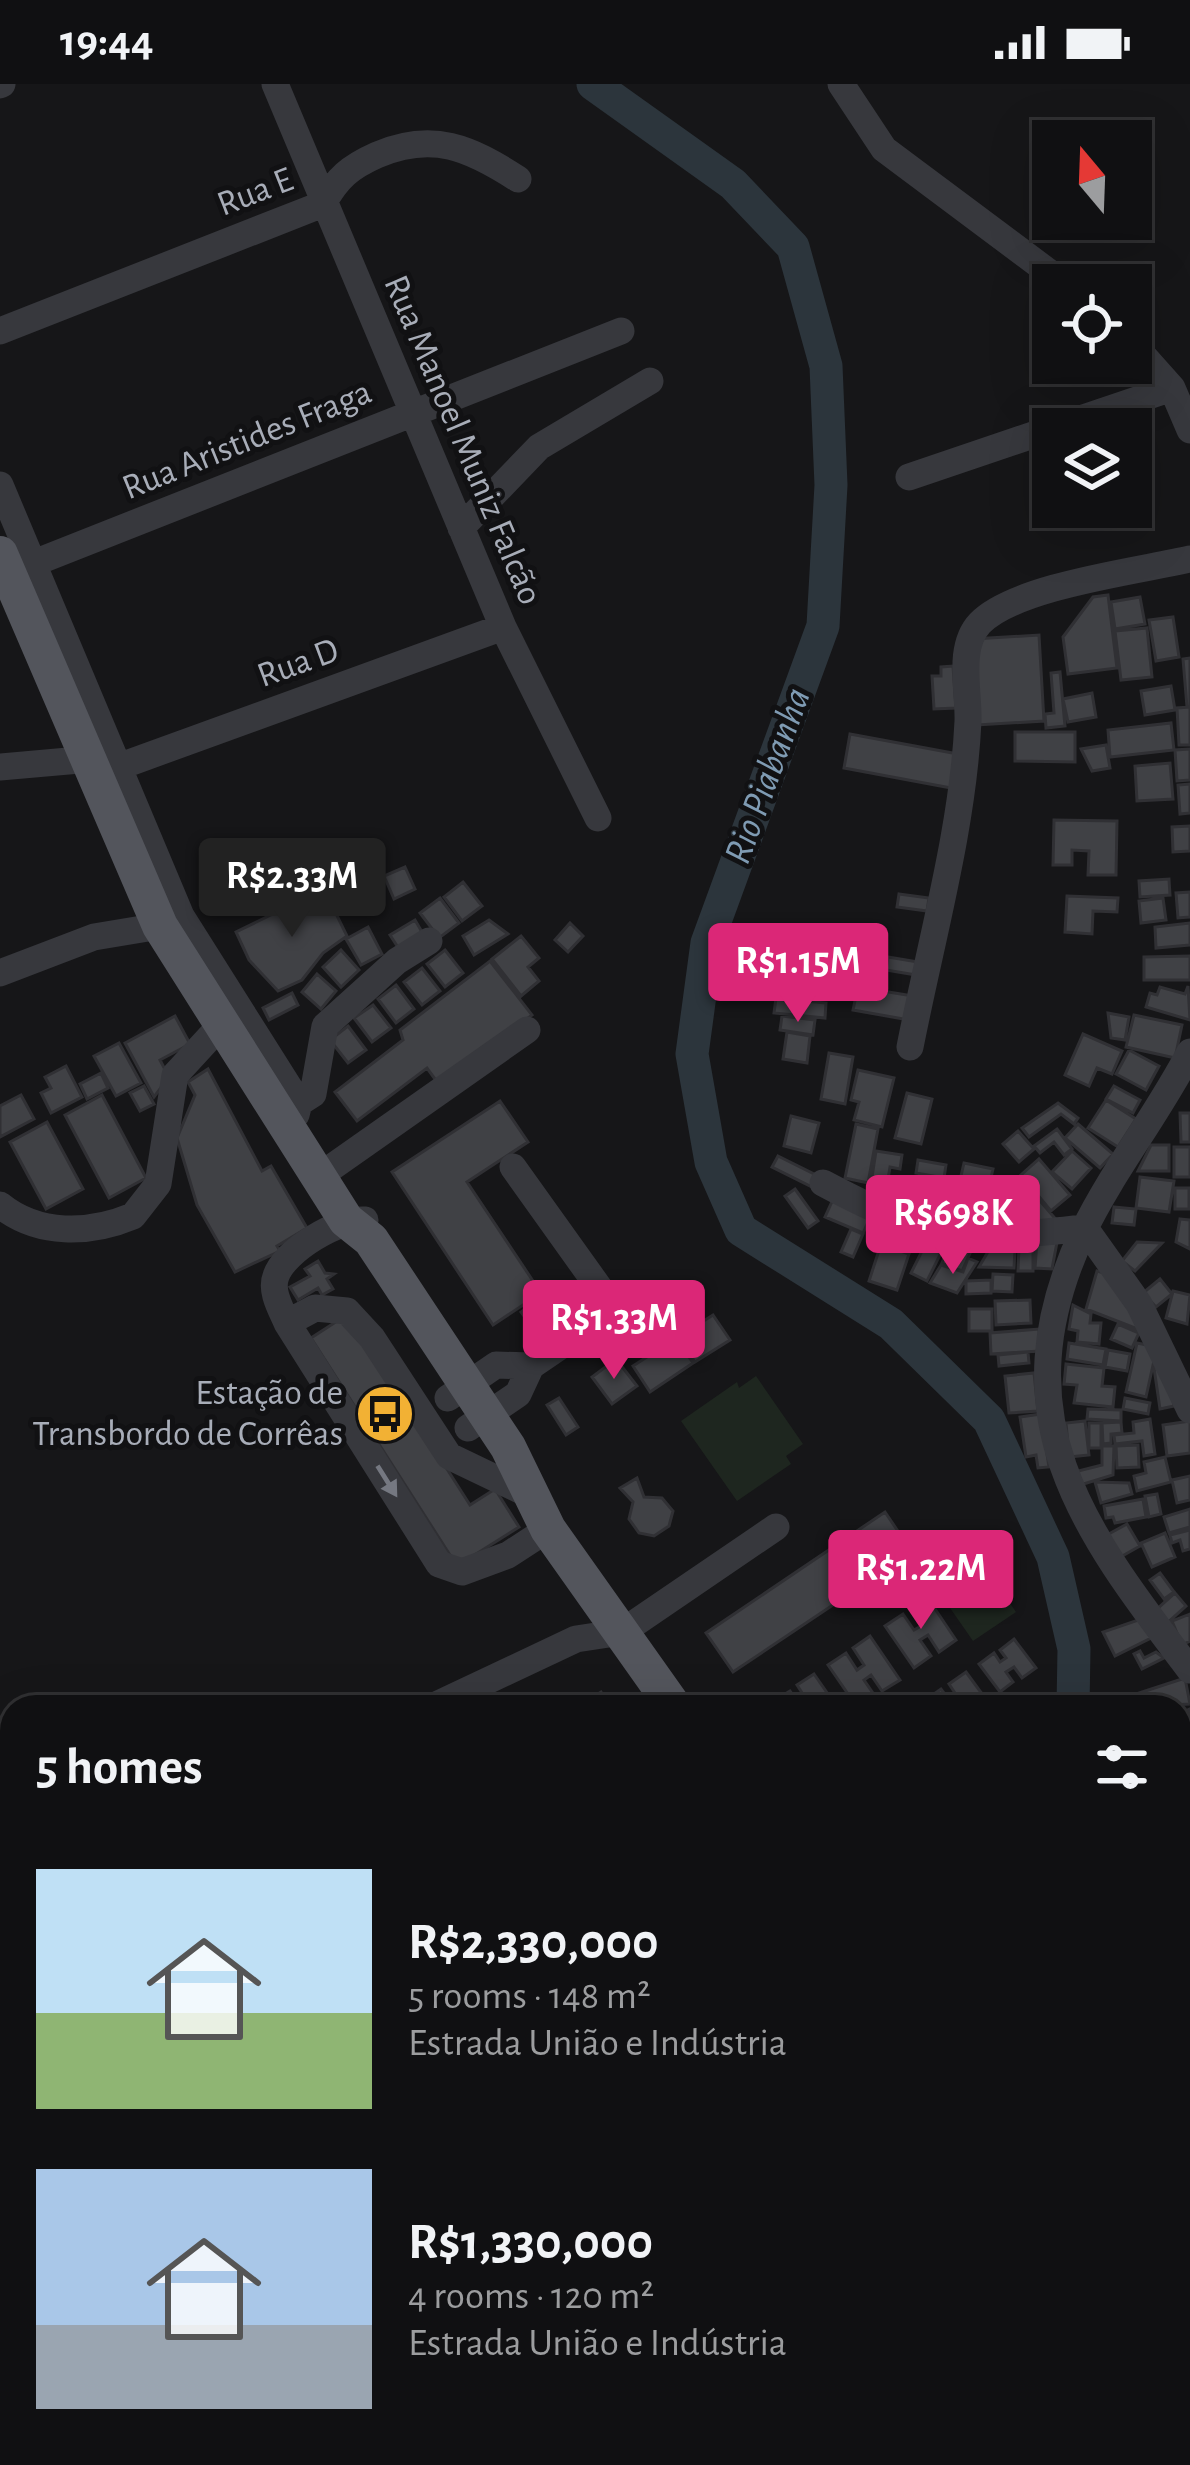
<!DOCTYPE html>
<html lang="en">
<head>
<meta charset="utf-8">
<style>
	body { margin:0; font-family:"Alegreya Sans",sans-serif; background:#19191b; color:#f1f3f6; height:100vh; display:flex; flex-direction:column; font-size:45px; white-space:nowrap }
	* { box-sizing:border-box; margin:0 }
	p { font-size:39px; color:#9c9d9f }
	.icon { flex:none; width:66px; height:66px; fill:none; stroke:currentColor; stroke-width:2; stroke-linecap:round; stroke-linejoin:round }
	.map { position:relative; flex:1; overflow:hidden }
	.panel { position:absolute; left:0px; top:1611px; width:1191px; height:771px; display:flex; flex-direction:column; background:#101012; border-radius:36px 36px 0 0; box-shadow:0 12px 48px #0002,0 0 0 3px #303032 }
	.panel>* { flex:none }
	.needle { width:78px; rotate:341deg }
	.buttons { position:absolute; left:1032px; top:36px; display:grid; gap:24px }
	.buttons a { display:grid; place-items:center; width:120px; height:120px; border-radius:0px; background:#101012; box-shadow:0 12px 48px #0002,0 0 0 3px #303032; font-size:60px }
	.price { position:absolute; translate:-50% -102px; padding:0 27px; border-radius:12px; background:#db2777; color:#fff; font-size:39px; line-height:78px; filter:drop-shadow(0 3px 6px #0008) }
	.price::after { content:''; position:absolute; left:50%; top:72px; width:36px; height:27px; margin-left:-18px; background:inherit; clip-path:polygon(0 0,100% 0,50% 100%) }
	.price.active { background:#222; color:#fff }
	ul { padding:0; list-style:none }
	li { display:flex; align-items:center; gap:36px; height:300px; padding:0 36px }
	li span { display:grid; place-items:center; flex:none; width:336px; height:240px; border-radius:0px; color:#555 }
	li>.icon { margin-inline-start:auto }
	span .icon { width:144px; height:144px; fill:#fffc; stroke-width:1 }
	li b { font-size:51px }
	h2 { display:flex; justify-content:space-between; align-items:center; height:144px; padding:0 36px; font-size:51px }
	.status { display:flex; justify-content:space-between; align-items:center; height:84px; padding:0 60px; background:#101012; direction:ltr }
	.status svg { height:33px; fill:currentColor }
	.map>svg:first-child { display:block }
</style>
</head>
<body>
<div class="status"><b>19:44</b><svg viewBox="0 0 49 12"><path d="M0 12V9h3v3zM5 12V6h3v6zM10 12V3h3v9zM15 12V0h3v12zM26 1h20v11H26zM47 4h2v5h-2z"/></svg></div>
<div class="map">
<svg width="1190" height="2381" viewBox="0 0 1190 2381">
	<rect width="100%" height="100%" fill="#161618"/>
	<path fill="#1e261f" d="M756 1292 803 1360 786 1372 791 1380 737 1417 681 1337 737 1298 739 1304Z
		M975 1469 1016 1528 973 1557 932 1498Z"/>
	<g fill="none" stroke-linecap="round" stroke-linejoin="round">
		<path stroke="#2c353c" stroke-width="33" d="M593 0 733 100 793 163 826 282 831 401 823 542 707 859 692 970 711 1078 741 1146 891 1240 989 1336 1053 1473 1074 1565 1073 1623
			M1036 2370 1037 2381"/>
	</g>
	<path fill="#404145" stroke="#303034" stroke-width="3" d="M1108 511 1117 584 1068 590 1063 553 1093 513Z
		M1140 513 1145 540 1115 545 1111 518Z
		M1173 533 1179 573 1156 577 1149 536Z
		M1147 544 1152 593 1121 596 1115 547Z
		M1039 551 1044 637 977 641 973 555Z
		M1190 574V622L1187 623 1183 575Z
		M953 582 956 624 934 625 932 592H941V583Z
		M1060 588 1065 642 1046 644 1045 630 1054 629 1051 589Z
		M1171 602 1175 626 1145 631 1141 607Z
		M1092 609 1096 633 1068 638 1063 615Z
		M1190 623V661H1179L1177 624Z
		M1171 639 1174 666 1110 673 1108 646Z
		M1015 648H1075V678L1015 677Z
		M850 650 958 670 951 704 844 684Z
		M1106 661 1110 684 1092 687 1081 665Z
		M1190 665V696L1177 697 1175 666Z
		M1170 679 1173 715 1137 717 1135 682Z
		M1190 700V729L1180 730 1178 701Z
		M1054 736 1117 737 1116 791H1088L1089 767 1072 766V781H1053Z
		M1190 742V767L1173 768 1172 743Z
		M405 783 415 805 394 815 384 792Z
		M1169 795 1170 811 1140 813 1139 797Z
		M463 798 482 822 462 837 444 813Z
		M324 805 347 852 323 869 302 896 278 907 249 876 236 848Z
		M1190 808V833L1178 834 1176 809Z
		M899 810 929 814 927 827 897 823Z
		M1067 812 1118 814 1117 828 1093 827 1092 850 1065 848Z
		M440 814 459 839 439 854 420 829Z
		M1163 814 1166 836 1141 839 1139 817Z
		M415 836 425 853 401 868 390 851Z
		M489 836 508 850 474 871 463 852Z
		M570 839 583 852 568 868 555 856Z
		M1190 839V861L1156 864 1155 843Z
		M368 843 382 870 361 881 346 855Z
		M521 852 539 874 528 883 539 897 521 912 492 875Z
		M341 866 359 886 341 903 323 883Z
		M445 866 463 889 445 903 427 880Z
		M1190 872V896H1144V873Z
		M888 873 918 878 916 891 886 886Z
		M490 877 532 931 440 1002 427 984 357 1037 335 1008 403 956 400 946Z
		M422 884 440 907 422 921 404 898Z
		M317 890 336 907 321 925 302 908Z
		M396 901 414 925 396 939 378 915Z
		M1188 902 1190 936 1146 923 1150 909 1157 911 1160 903 1185 910Z
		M858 903 913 912 909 936 853 926Z
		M292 909 298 921 269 936 263 924Z
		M776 914 826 919 825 934 774 929Z
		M373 921 391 944 372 958 354 934Z
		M1108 929 1129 933 1125 956 1111 954Z
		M1134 931 1182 941 1175 974 1126 963Z
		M175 932 190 960 160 976 169 993 154 1013 125 959Z
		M782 932 815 936 813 951 780 946Z
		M348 942 366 966 348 979 330 956Z
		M787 948 810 952 807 979 783 975Z
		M1083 950 1122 967 1112 990 1097 984 1089 1002 1065 991Z
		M119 959 141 999 116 1012 94 972Z
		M1129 966 1159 982 1146 1006 1116 990Z
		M829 969 853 973 845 1020 821 1015Z
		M66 982 82 1013 51 1029 41 1009 51 1004 45 993Z
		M208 985 262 1087 271 1082 307 1144 277 1162 280 1167 235 1188 197 1121 177 1054 195 1011 188 998Z
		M858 986 894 994 882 1043 854 1036 859 1018 851 1016Z
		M101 989 108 1004 87 1015 80 1000Z
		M144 1002 154 1020 140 1027 130 1009Z
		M1114 1002 1140 1016 1133 1029 1106 1015Z
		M907 1009 932 1015 921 1060 895 1054Z
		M21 1011 34 1035 0 1053V1022Z
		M102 1011 146 1094 109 1114 65 1031Z
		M1106 1016 1136 1035 1118 1063 1088 1044Z
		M500 1017 528 1058 467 1098 541 1209 493 1241 392 1088Z
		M1058 1019 1078 1034 1074 1040 1061 1030 1029 1053 1022 1044Z
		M1180 1029H1190V1058H1181Z
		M791 1032 819 1039 811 1069 784 1062Z
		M47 1038 83 1105 46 1125 10 1058Z
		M856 1040 878 1045 868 1099 845 1094Z
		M1078 1040 1113 1070 1100 1084 1065 1054Z
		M1057 1045 1072 1065 1064 1071 1054 1058 1040 1069 1034 1062Z
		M1018 1047 1034 1065 1019 1078 1003 1060Z
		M1151 1061H1169V1087H1138Z
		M1174 1063H1190V1093H1174Z
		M876 1067 902 1071 900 1085 890 1083 888 1095 872 1093Z
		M1072 1067 1091 1084 1072 1105 1052 1088Z
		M778 1072 822 1094 816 1105 772 1083Z
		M1039 1075 1070 1111 1051 1127 1021 1091Z
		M918 1076 946 1081 944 1094 916 1089Z
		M964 1079 993 1085 989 1102 960 1096Z
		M1140 1093 1174 1097 1169 1128 1136 1124Z
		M945 1097 992 1106 988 1128 941 1119Z
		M1023 1097 1059 1139 1018 1148 1007 1101Z
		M1175 1104H1189V1125H1175Z
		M795 1105 818 1137 808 1144 785 1112Z
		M912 1107 940 1114 934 1138 906 1131Z
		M835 1111 873 1127 863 1149 825 1133Z
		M1010 1120 1013 1147 994 1150 991 1123Z
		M1114 1123 1136 1125 1134 1141 1112 1139Z
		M1180 1135 1190 1136V1165L1176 1158Z
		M851 1145 863 1150 853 1173 841 1168Z
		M1058 1153 1052 1185 1035 1184 1037 1156Z
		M927 1157 943 1165 927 1197 911 1189Z
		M1137 1158 1162 1159 1135 1187 1122 1177Z
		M881 1160 909 1170 897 1206 869 1197Z
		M1019 1161H1033V1187H1018Z
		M948 1164 972 1165 962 1187 942 1179Z
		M989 1166H1015L1014 1184 979 1183Z
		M968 1174 977 1178 957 1209 930 1199 941 1181 963 1188Z
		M318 1177 325 1189 334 1190 327 1195 333 1205 322 1211 318 1204 298 1216 290 1203 310 1192 305 1185Z
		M1097 1187 1115 1192 1140 1246 1086 1225Z
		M993 1190 1013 1191 1012 1208 992 1207Z
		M1160 1195 1172 1210 1156 1223 1143 1209Z
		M991 1196V1209L966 1210V1197Z
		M558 1202 569 1218 532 1243 521 1228Z
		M1173 1207 1190 1211 1187 1240 1166 1234Z
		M1030 1216 1031 1239 996 1241 995 1217Z
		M1073 1221 1091 1230 1090 1239H1101L1099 1260 1077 1258 1078 1247 1069 1245Z
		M969 1225H992V1247H969Z
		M348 1230 470 1421 495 1405 519 1443 457 1482 311 1254Z
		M713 1231 730 1256 695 1278 678 1253Z
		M1118 1240 1139 1249 1132 1264 1111 1255Z
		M1039 1245 1040 1267 991 1270 990 1249Z
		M676 1254 693 1279 650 1308 633 1282Z
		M1069 1259 1106 1265 1103 1281 1067 1275Z
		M1137 1259 1157 1263 1146 1313 1126 1308Z
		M1108 1266 1130 1270 1127 1287 1105 1283Z
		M1028 1268 1029 1279 999 1282 998 1271Z
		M616 1275 637 1302 612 1320 592 1293Z
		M1066 1280 1104 1284 1102 1302 1115 1303 1113 1323 1074 1319 1077 1301 1064 1300Z
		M1167 1282 1174 1322 1160 1325 1154 1284Z
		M1034 1289 1038 1327 1009 1329 1005 1292Z
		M559 1314 578 1343 566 1351 547 1321Z
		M1125 1314 1150 1319 1148 1330 1123 1325Z
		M1088 1325 1121 1326V1337L1087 1335Z
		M1041 1330 1049 1383 1038 1384 1036 1371 1026 1373 1020 1333Z
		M1150 1335 1155 1370 1144 1372 1142 1357 1115 1360 1114 1351 1134 1349 1133 1338Z
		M1085 1337 1089 1371 1069 1373 1066 1339Z
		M1190 1337V1369L1167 1372 1163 1341Z
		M1121 1338 1122 1349 1111 1350V1359L1103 1360 1102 1339Z
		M1089 1339H1101V1364H1089Z
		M1138 1361 1139 1383 1117 1384 1116 1362Z
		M1102 1362H1114L1113 1391 1077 1402 1074 1388 1102 1381Z
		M1165 1373 1171 1398 1137 1407 1134 1392 1146 1389 1144 1378Z
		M1190 1392V1416L1177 1419 1172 1396Z
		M637 1394 644 1413 662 1414 673 1427 669 1442 654 1452 639 1449 629 1435 633 1418 620 1404Z
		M1095 1398 1129 1399 1132 1410 1101 1419Z
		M1157 1410 1161 1430 1149 1433 1145 1412Z
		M1143 1415 1146 1433 1115 1439 1113 1433 1106 1434 1104 1422Z
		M1190 1425V1443L1169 1449 1164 1433Z
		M885 1428 912 1468 733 1588 706 1549Z
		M1127 1440 1140 1462 1117 1475 1105 1452Z
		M1190 1446V1465L1183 1467 1180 1456 1172 1459 1170 1451Z
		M1165 1449 1175 1473 1152 1483 1141 1459Z
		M1160 1489 1174 1508 1164 1515 1150 1496Z
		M1175 1509 1186 1522 1167 1539 1156 1526Z
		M927 1513 956 1556 939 1568 928 1551 920 1556 931 1572 914 1584 885 1542 903 1530 914 1546 921 1542 909 1525Z
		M1190 1530V1557L1182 1561 1172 1537Z
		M1141 1535 1151 1554 1115 1572 1103 1548Z
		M870 1552 900 1596 882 1607 871 1591 864 1596 875 1612 857 1623 828 1581 846 1569 857 1586 864 1581 853 1564Z
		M1014 1555 1036 1584 1022 1594 1014 1583 1006 1588 1013 1598 1000 1608 979 1580 994 1569 1000 1578 1006 1574 1000 1566Z
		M1140 1567 1144 1574 1156 1568 1164 1574 1142 1585 1134 1570Z
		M966 1588 991 1622 928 1623 924 1617 941 1605 950 1617 957 1612 949 1600Z
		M814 1590 837 1623H776L772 1618 790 1607 801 1623 808 1618 797 1601Z
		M1185 1594 1190 1620 1137 1623 1133 1611Z
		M601 1608 609 1621 577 1623Z
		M1190 1625V1662L1181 1667 1179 1630Z"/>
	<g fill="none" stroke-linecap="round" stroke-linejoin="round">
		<path stroke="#37383d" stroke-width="27" d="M275 0 503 543 598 734
			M841 0 884 65 1066 201
			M0 1 2 0
			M0 247 323 120C337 94 350 83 377 71 433 47 470 64 518 95
			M1131 258 1172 304 1190 346
			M909 393 1172 304
			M0 401 181 832 299 1019 296 1031 284 1040
			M461 444 539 363 650 297
			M34 479 621 247
			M0 683 91 675
			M118 683 503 543
			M0 889 94 853 160 842
			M910 963C931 856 963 745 968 637 969 607 957 563 980 539 1016 502 1138 487 1190 475
			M1190 968C1158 1030 1113 1086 1083 1148 997 1332 1081 1443 1190 1586
			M299 1019 313 1010 325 942 397 877 429 857
			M318 1093 527 946
			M823 1099C934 1158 963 1157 1085 1144L1139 1220 1190 1326
			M0 1121C38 1152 90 1150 133 1132L158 1100 175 991 221 941
			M365 1136C340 1134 285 1166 276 1192 270 1207 281 1225 287 1239L439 1480 462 1488 508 1471 548 1445
			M287 1239 315 1224 347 1227 372 1254 449 1372 528 1410
			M448 1314 496 1281 531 1282
			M468 1344 518 1310 531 1282 600 1235 608 1216 513 1083
			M432 1623 576 1555 622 1548 776 1443
			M1179 2236H1190
			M1179 2273 1190 2274"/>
		<path stroke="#53555c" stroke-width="36" d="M0 470 160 842 346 1136 371 1156 508 1363 548 1445 674 1623
			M988 2370V2381"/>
	</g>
	<defs><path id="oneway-solid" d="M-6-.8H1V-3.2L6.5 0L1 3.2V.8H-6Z" transform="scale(3)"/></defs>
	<use fill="#757881" href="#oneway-solid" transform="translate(387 1397) rotate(58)"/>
	<defs>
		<g id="bus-disc" transform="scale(3)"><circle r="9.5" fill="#f2b134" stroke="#111113"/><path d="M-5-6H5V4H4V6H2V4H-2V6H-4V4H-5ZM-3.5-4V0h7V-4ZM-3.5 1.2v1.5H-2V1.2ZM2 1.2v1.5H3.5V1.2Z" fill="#111"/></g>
	</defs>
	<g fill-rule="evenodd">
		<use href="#bus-disc" x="385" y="1330"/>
	</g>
	<g text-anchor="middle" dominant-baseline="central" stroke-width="10" stroke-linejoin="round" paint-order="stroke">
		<g font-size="36" fill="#a8adb8" stroke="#111113">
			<text transform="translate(255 108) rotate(-21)">Rua E</text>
			<text transform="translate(247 356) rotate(-22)">Rua Aristides Fraga</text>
			<text transform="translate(463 356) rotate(67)">Rua Manoel Muniz Falcão</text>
			<text transform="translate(298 579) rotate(-20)">Rua D</text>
		</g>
		<g font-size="36" fill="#a8adb8" stroke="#111113" text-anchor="end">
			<text x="343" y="1309">Estação de<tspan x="343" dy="41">Transbordo de Corrêas</tspan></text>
		</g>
		<g font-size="39" font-style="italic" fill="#7f9bb3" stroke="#111113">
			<text transform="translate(768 692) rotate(-70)">Rio Piabanha</text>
		</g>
	</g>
</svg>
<div class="buttons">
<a><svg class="needle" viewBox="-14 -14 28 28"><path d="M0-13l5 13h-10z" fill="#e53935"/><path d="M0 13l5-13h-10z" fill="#9c9d9f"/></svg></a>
<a><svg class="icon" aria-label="locate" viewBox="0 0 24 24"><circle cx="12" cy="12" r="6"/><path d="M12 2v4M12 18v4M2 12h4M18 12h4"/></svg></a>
<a><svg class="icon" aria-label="layers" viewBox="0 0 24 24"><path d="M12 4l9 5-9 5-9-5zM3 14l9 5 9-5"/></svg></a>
</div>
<b class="price active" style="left:292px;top:856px">R$2.33M</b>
<b class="price" style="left:798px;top:941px">R$1.15M</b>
<b class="price" style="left:953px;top:1193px">R$698K</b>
<b class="price" style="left:614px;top:1298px">R$1.33M</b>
<b class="price" style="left:921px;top:1548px">R$1.22M</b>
<section class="panel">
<h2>5 homes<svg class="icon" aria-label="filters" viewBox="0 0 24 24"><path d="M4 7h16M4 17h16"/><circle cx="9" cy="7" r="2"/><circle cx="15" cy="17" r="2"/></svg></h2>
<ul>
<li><span style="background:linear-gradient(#bfe0f5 60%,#8fb573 0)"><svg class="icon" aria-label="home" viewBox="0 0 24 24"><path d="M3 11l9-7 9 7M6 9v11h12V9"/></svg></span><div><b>R$2,330,000</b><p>5 rooms · 148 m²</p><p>Estrada União e Indústria</p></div></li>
<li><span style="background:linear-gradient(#a9c7e8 65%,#9aa5b1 0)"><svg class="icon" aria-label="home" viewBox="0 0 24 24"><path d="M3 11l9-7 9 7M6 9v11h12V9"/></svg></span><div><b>R$1,330,000</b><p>4 rooms · 120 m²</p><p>Estrada União e Indústria</p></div></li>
</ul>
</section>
</div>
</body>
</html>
